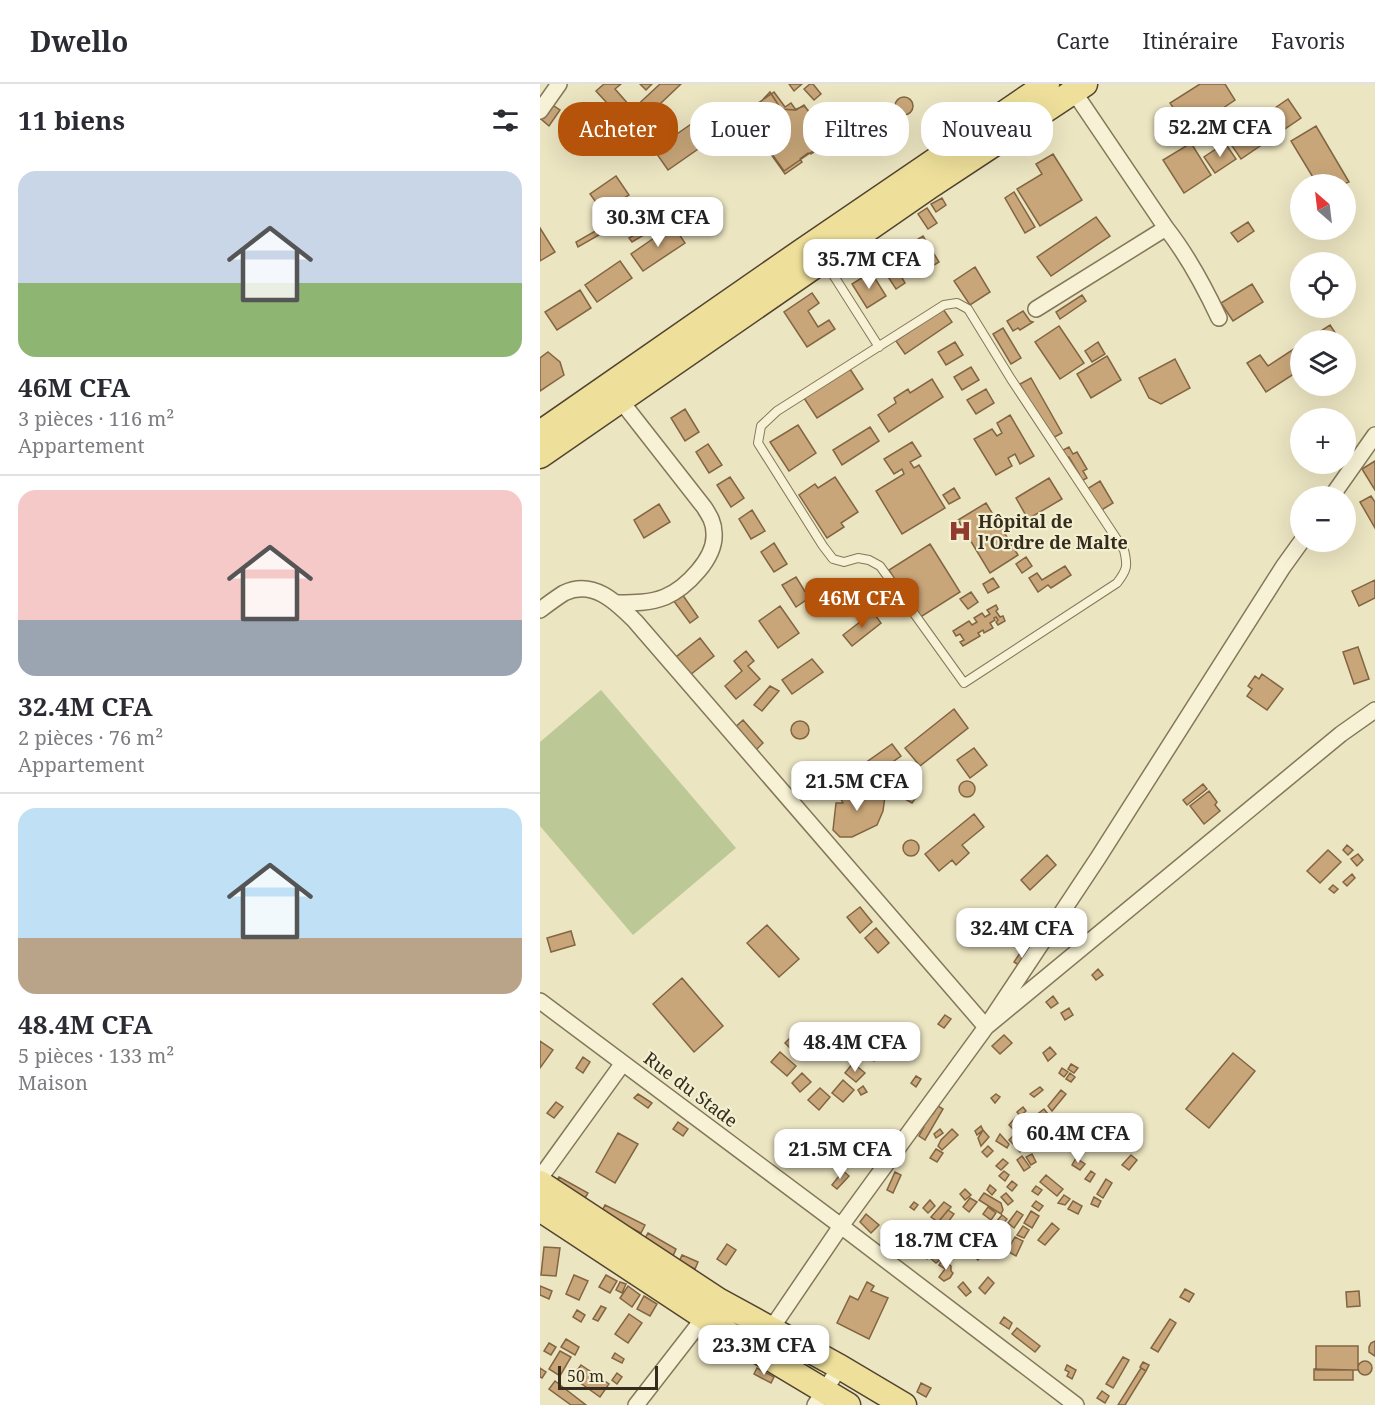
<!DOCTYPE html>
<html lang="fr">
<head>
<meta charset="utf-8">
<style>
	body { margin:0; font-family:"Noto Serif",serif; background:#f7f7f7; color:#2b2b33; height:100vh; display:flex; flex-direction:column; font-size:22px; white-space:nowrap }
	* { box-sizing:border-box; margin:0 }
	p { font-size:20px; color:#7c7c81 }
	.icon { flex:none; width:33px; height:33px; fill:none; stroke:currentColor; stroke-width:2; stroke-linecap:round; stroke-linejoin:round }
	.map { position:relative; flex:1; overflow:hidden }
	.side { display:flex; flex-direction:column; background:#fff; width:540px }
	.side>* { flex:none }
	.hud { position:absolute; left:18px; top:18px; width:570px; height:54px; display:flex; gap:12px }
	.needle { width:39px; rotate:332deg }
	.fabs { position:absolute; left:750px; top:90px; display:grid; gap:12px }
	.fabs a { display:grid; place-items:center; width:66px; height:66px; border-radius:50%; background:#fff; box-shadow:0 6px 24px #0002; font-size:30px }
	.scale { position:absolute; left:18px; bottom:15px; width:100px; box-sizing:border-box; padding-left:6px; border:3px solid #352c1e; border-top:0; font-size:16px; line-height:21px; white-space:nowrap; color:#352c1e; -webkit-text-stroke:4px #f3efd1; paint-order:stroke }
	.price { position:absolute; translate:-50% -51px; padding:0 14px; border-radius:12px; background:#fff; color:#222; font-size:20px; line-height:39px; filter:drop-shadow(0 2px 3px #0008) }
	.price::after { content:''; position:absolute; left:50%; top:36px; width:18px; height:14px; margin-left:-9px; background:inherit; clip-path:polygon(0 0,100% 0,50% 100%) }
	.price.current { background:#b45309; color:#fff }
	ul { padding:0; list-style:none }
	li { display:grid; align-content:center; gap:12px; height:318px; padding:0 18px }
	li+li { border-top:2px solid #e1e1e2 }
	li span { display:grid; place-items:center; height:186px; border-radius:18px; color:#555 }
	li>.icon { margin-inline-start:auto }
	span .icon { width:108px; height:108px; fill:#fffc; stroke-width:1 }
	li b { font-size:26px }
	h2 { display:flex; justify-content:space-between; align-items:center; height:72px; padding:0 18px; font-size:26px }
	.tag { padding:0 21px; border-radius:24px; background:#fff; box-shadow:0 6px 24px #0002; font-size:21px; line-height:54px }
	.tag.current { background:#b45309; color:#fff }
	header { display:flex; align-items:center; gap:36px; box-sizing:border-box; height:84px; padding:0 30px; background:#fff; border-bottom:2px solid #e1e1e2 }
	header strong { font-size:28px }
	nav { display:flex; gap:33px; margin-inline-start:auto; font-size:21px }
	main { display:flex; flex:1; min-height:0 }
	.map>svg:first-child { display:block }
</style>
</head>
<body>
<header>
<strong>Dwello</strong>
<nav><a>Carte</a><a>Itinéraire</a><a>Favoris</a></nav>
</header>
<main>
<section class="side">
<h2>11 biens<svg class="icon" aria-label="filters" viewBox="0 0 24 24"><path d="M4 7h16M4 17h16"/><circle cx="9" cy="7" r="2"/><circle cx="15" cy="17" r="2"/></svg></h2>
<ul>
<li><span style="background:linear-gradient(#c9d6e8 60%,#8fb573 0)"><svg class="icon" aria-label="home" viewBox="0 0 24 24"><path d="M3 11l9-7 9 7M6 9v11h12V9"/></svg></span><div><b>46M CFA</b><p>3 pièces · 116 m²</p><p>Appartement</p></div></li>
<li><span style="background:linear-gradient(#f6c9c9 70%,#9aa5b1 0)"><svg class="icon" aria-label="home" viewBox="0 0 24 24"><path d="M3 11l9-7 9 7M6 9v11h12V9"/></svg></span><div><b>32.4M CFA</b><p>2 pièces · 76 m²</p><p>Appartement</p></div></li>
<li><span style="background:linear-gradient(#bfe0f5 70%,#b9a48a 0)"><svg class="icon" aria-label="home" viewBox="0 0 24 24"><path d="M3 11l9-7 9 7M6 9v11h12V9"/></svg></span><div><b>48.4M CFA</b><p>5 pièces · 133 m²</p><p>Maison</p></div></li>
</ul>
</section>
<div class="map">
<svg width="835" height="1321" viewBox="0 0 835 1321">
	<rect width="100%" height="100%" fill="#ece5c2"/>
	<path fill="#bcc996" d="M61 606 196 764 93 851 0 742V658Z"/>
	<path fill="#c8a679" stroke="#826541" stroke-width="1.5" d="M64 0H81L75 5 90 22 79 32 56 7Z
		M100 0H112L106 6Z
		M120 0H141L101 38 91 27Z
		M249 0H262L254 7Z
		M270 0H273L281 10 274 16 264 5Z
		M660 0H685L695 16 649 47 630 19Z
		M230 8 241 25 254 26 264 22 278 37 268 44 283 60 244 87 206 33Z
		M234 8 245 23 251 19 256 26 264 21 279 42 271 47 277 57 275 59 279 65 271 70 268 69 260 75 262 78 245 90 220 55 225 52 207 27Z
		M355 22a9 9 0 1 1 18 0a9 9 0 1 1-18 0Z
		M748 15 761 34 701 75 688 56Z
		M11 20 20 26 9 42 1 35Z
		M167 29 181 49 128 86 114 66Z
		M90 31 96 37 87 46 81 40Z
		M776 42 809 98 804 100H777L751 57Z
		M651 59 671 91 644 109 623 76Z
		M685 59 696 75 675 89 664 73Z
		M513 70 542 116 500 142 477 105 502 90 496 80Z
		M76 92 89 111 63 128 50 110Z
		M474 108 495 143 485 149 465 114Z
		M402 114 406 121 396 128 391 120Z
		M387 124 397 139 388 145 378 130Z
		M556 133 570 152 511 192 497 173Z
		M708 138 714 147 698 158 691 149Z
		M112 141 114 145 92 158 89 154Z
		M133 141 145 159 103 187 91 170Z
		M0 144 15 168 0 177Z
		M57 146 59 151 38 163 36 158Z
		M383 152 399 178 391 183 383 171 358 187 365 199 356 205 339 179Z
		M80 177 92 194 57 218 45 201Z
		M435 183 450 208 430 221 414 197Z
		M331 188 346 212 327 224 312 200Z
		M712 200 723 218 693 237 681 219Z
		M40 206 51 224 17 246 5 228Z
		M272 209 279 219 268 227 278 243 289 236 295 245 267 263 244 228Z
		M542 211 546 217 520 235 516 228Z
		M403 225 412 238 365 270 356 257Z
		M483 227 490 237 493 238 480 246 478 244 473 247 467 237Z
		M790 241 800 256H767Z
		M519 242 544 279 520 295 495 258Z
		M463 244 481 274 471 280 453 250Z
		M415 258 423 271 406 281 398 268Z
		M558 258 565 270 552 278 545 267Z
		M760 261V286L726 308 707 279 720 271 728 282Z
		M8 268 20 278 24 291 0 307V274Z
		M567 272 581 296 551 314 537 290Z
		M635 275 650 304 621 320 609 314 599 294Z
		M431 283 439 296 422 306 414 293Z
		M310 285 323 305 277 334 264 314Z
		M491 294 522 349 511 355 480 300Z
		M392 295 403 313 349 348 338 331 356 319 354 314 368 305 370 309Z
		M446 305 454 319 436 330 427 316Z
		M145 325 159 348 145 357 131 334Z
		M470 331 494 372 480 380 475 370 468 374 472 382 456 391 434 355 452 345 457 352 462 349 457 339Z
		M258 341 276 369 249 387 230 358Z
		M330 343 339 357 302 381 293 366Z
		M372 358 381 372 370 378 374 384 379 381 405 424 362 450 336 407 364 390 362 385 354 390 344 375Z
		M168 360 182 381 169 389 156 368Z
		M529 363 533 370 537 368 547 385 543 387 547 394 540 398 537 391 539 390 529 373 527 374 523 366Z
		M835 377V406L822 385Z
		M190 393 204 414 191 423 177 401Z
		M295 393 318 428 301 439 304 443 287 454 259 411 275 400 278 404Z
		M509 394 522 415 488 435 476 414Z
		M560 397 573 419 560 427 547 405Z
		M414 404 420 414 409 420 403 411Z
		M831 412 835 418V444L820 418Z
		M446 419 478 471 450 489 418 436Z
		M119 420 130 438 104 454 94 436Z
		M212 426 225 447 211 455 199 435Z
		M234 459 247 480 234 488 221 468Z
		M390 460 420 508 379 534 349 486Z
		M486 473 492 482 482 489 476 480Z
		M525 482 531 491 511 504 508 501 498 508 489 494 497 489 502 496Z
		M256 493 269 514 256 523 242 501Z
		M453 494 459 503 448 509 443 500Z
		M835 496V514L819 522 812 507Z
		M431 508 438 518 428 525 420 515Z
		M142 510 158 533 150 539 133 516Z
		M456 521 458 525 456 527 460 533 463 532 465 537 458 541 456 538 458 536 456 533 454 534 455 536 450 539 453 544 444 549 443 546 438 549 440 552 423 562 420 558 424 556 420 550 416 552 413 547 429 537 432 541 437 538 434 534 442 529 445 533 450 530 447 526Z
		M240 522 259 549 238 564 219 537Z
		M333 528 341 539 312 562 303 551Z
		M160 554 174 572 150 591 136 573Z
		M818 563 829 595 814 600 803 568Z
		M206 567 214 577 208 582 220 595 196 615 185 602 202 587 194 577Z
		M272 575 283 588 252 610 242 596Z
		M722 590 743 605 727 626 707 612 712 605 708 602 715 592 719 595Z
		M230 602 239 607 222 627 214 621Z
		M414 625 428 644 380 682 365 664Z
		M203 636 223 659 213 669 192 646Z
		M251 646a9 9 0 1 1 18 0a9 9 0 1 1-18 0Z
		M352 660 361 672 327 696 318 684Z
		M434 664 447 681 430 694 417 676Z
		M419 705a8 8 0 1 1 16 0a8 8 0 1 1-16 0Z
		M311 699 317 706 345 712 343 727 337 741 312 753H300L293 746 296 719H303L297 708Z
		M359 700 378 711 372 719 349 706 351 702 356 704Z
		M663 700 667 705 647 721 643 716Z
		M669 707 677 718 675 721 680 727 664 740 650 722Z
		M434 730 444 743 422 761 429 769 416 781 412 776 399 787 385 770Z
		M363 764a8 8 0 1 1 16 0a8 8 0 1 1-16 0Z
		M807 761 813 766 808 771 803 766Z
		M788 766 801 778 780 799 767 787Z
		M818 770 823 776 817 782 811 775Z
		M507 771 516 781 490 806 481 796Z
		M812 790 815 794 807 802 803 798Z
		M793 801 798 805 794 809 789 805Z
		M320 823 332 838 320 849 307 833Z
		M227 841 259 875 239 893 207 859Z
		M336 844 349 859 338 869 325 854Z
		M31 847 35 861 11 868 7 854Z
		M482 866 489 872 482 883 474 878Z
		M558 885 563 891 556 896 552 891Z
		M142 894 183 942 154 968 113 920Z
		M513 912 518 919 511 924 506 918Z
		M529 924 533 931 525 936 521 929Z
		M405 931 411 935 404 944 398 940Z
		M350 941 359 950 348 961 339 952Z
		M256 948 262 954 251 965 245 959Z
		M290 949 299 956 288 970 279 963Z
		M464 951 472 959 460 970 452 962Z
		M0 957 13 966 0 984Z
		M331 961 341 968 334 977 324 970Z
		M510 963 516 970 508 977 503 969Z
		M240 968 256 982 247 992 231 978Z
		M693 969 715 987 669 1044 646 1025Z
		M43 973 50 978 43 989 36 984Z
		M313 979 325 989 316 998 305 989Z
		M531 980 538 984 534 989 528 985Z
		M522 984 528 988 524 993 519 989Z
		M262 989 271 998 260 1008 252 999Z
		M530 989 535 993 531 998 526 995Z
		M376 992 381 995 376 1003 371 999Z
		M303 996 314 1006 303 1018 292 1009Z
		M323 1002 327 1008 321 1011 318 1006Z
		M500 1003 503 1006 494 1013 490 1010Z
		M280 1004 290 1013 279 1026 268 1016Z
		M521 1006 526 1010 512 1027 508 1022Z
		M98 1010 112 1019 108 1024 94 1014Z
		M456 1010 460 1013 455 1019 451 1014Z
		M16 1018 23 1023 14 1034 7 1029Z
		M393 1019 403 1025 385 1056 379 1052 384 1043 379 1040 387 1027 393 1030 395 1027 391 1024Z
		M483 1023 486 1027 480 1032 477 1028Z
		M504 1025 508 1030 498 1037 495 1032Z
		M475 1034 485 1044 478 1050 469 1041Z
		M138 1038 148 1045 143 1052 133 1045Z
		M441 1042 443 1046 437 1051 435 1047Z
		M487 1044 492 1049 487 1055 482 1051Z
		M400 1045 403 1049 396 1054 394 1050Z
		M412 1045 418 1051 402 1066 398 1062 401 1056Z
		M443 1046 449 1053 441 1062 438 1054Z
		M495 1048 500 1053 491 1061 487 1055Z
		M78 1049 98 1060 75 1099 56 1088Z
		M460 1050 469 1060 467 1064 456 1057Z
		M475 1050 480 1055 474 1061 469 1056Z
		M480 1057 485 1063 480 1068 474 1061Z
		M448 1062 453 1067 447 1073 442 1068Z
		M396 1065 403 1069 397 1078 390 1074Z
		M492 1070 496 1078 491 1081 486 1073Z
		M591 1071 597 1076 589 1086 582 1081Z
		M482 1072 490 1083 484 1087 477 1076Z
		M536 1074 545 1080 540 1086 532 1081Z
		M463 1075 468 1079 461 1086 456 1082Z
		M303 1087 309 1092 297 1105 292 1101Z
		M464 1087 469 1091 465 1097 459 1092Z
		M551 1087 555 1090 550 1098 545 1095Z
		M355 1088 361 1091 353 1109 347 1106Z
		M506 1091 523 1105 517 1112 500 1098Z
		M19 1093 48 1109 42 1119 13 1103Z
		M566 1095 572 1099 563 1114 557 1110Z
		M472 1097 477 1101 472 1107 467 1103Z
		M450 1101 456 1106 452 1111 447 1106Z
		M496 1102 502 1106 498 1111 492 1107Z
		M425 1105 431 1111 425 1116 420 1110Z
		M444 1109 461 1119 463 1126 461 1130 439 1116Z
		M466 1109 473 1117 468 1121 461 1113Z
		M524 1111 530 1115 525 1121 518 1119Z
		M554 1113 561 1117 558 1123 551 1120Z
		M430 1114 437 1118 429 1128 423 1123Z
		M390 1116 395 1122 388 1129 383 1124Z
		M496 1117 503 1122 499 1127 492 1122Z
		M533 1117 542 1122 538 1130 528 1125Z
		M374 1118 378 1121 374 1126 370 1123Z
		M404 1118 411 1123 398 1138 391 1133Z
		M65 1121 105 1141 101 1149 61 1129Z
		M448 1123 456 1129 451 1136 443 1130Z
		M408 1126 414 1130 406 1141 400 1136Z
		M477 1127 483 1131 474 1144 468 1139Z
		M491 1127 499 1132 492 1144 484 1139Z
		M326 1130 339 1141 331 1149 320 1138Z
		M462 1131 467 1135 461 1142 456 1138Z
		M356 1137 360 1141 354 1147 350 1143Z
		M387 1137 395 1142 389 1154 380 1149Z
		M512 1139 519 1145 505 1161 498 1156Z
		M440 1142 446 1146 443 1151 436 1147Z
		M483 1142 489 1146 484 1154 477 1151Z
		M402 1143 408 1147 403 1153 398 1149Z
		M108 1149 136 1165 133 1172 104 1156Z
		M395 1153 400 1158 394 1164 389 1160Z
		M475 1153 483 1157 476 1172 467 1167Z
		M187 1160 196 1166 186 1181 177 1175Z
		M438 1160 449 1164 438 1176 430 1169Z
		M4 1163 20 1164 16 1192 1 1191Z
		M388 1165 392 1169 387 1175 383 1171Z
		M395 1168 402 1174 396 1179 390 1174Z
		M142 1171 158 1178 155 1185 139 1178Z
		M403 1175 411 1182V1187L413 1189 410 1194 404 1197 399 1193 405 1185 399 1181Z
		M34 1191 48 1197 39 1216 26 1210Z
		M66 1191 77 1197 70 1209 59 1203Z
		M448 1193 454 1199 445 1210 439 1204Z
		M80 1198 86 1200 82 1209 76 1206Z
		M327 1198 334 1202 331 1207 348 1214 329 1255 297 1239 310 1212 318 1216Z
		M423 1198 431 1208 426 1212 418 1203Z
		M0 1202 12 1207 9 1215 0 1211Z
		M88 1202 100 1211 92 1223 80 1214Z
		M645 1205 654 1210 649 1218 640 1213Z
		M819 1207 820 1222 807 1223 806 1208Z
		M104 1212 117 1220 110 1232 97 1225Z
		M61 1222 66 1224 58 1237 53 1235Z
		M37 1226 45 1231 41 1238 33 1233Z
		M89 1230 102 1239 88 1259 75 1250Z
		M464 1233 472 1239 469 1245 460 1239Z
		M630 1235 636 1239 618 1268 611 1264Z
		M477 1244 500 1262 495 1268 472 1250Z
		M162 1247 183 1260 178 1268 157 1255Z
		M26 1255 39 1263 35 1271 21 1263Z
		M835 1257V1272L829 1268V1263L831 1259Z
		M9 1259 16 1263 11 1271 4 1267Z
		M776 1262H818V1286H776Z
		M186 1264 199 1269 197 1274 184 1269Z
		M20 1267 31 1273 20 1292 9 1285Z
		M75 1269 84 1275 82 1279 72 1274Z
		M583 1273 589 1276 573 1304 566 1300Z
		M818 1284a7 7 0 1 1 14 0a7 7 0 1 1-14 0Z
		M603 1278 609 1281 606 1287 600 1283Z
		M41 1281 69 1300 60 1313 32 1293Z
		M527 1281 536 1286 532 1295 527 1292 529 1288 525 1286Z
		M0 1284 6 1288 2 1294 0 1293Z
		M217 1284 234 1293 231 1299 214 1290Z
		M601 1284 606 1287 585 1321H578Z
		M774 1285 813 1286V1296H774Z
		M77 1289 82 1293 77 1300 72 1296Z
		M15 1297 46 1321H31L9 1305Z
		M381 1299 391 1304 386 1313 377 1308Z
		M562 1307 569 1312 565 1319 557 1314Z"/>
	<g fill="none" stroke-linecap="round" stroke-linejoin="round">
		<g stroke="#84775a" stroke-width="10">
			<path id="service" d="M285 178 339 263
				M417 219 428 225 471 295 584 466C588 482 587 486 577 499L424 599 340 482 329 476 318 474 304 478 293 475 283 462 218 359 221 342 237 327 404 221Z"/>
		</g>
		<g stroke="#84775a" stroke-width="18">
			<path id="minor" d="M530 2 626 144C648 172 664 202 679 234
				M0 27 19 0
				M496 225 626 144
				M792 412 835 351
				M78 519C93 519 110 519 125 513 146 504 176 474 174 449 174 438 169 431 164 423L81 317
				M0 526C8 520 16 514 24 509 53 495 76 518 95 537L446 943 558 774 743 483 761 458
				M0 917 301 1142 536 1321
				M0 1094 83 979
				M231 1245 301 1142 446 943 801 650 835 626
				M96 1321 169 1227
				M275 1321 300 1283"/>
		</g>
		<g stroke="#52442e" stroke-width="27">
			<path id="primary" d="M0 349 262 167 507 0
				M0 372 389 103 545 0
				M0 1099 178 1216 300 1283 364 1321
				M0 1125 191 1251 308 1321"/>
		</g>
		<use href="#service" stroke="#f7f2d5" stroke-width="8"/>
		<use href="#minor" stroke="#f7f2d5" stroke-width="15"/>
		<use href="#primary" stroke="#eee09b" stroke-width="24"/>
	</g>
	<defs>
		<g id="hospital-bare" transform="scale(1.8)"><path d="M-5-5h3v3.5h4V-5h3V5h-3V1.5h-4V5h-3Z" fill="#903b2d" stroke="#f3efd1" stroke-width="2.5" paint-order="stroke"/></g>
	</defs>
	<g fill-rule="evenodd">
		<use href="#hospital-bare" x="420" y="447"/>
	</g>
	<g text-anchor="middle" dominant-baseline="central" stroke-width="4.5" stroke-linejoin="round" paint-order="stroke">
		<g font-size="18" font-weight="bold" fill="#352c1e" stroke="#f3efd1" text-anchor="start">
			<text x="438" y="437">Hôpital de<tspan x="438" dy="21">l'Ordre de Malte</tspan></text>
		</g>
		<g font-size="18" fill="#352c1e" stroke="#f3efd1">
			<text transform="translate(151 1005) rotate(37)">Rue du Stade</text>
		</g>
	</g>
</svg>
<div class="fabs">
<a><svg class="needle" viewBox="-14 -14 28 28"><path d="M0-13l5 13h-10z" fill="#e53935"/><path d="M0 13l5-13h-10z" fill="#7c7c81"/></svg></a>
<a><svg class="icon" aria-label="locate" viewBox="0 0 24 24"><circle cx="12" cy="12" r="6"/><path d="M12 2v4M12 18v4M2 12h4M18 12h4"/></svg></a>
<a><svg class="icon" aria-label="layers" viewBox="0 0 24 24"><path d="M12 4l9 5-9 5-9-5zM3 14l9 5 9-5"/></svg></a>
<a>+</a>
<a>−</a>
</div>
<div class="scale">50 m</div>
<b class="price" style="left:680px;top:74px">52.2M CFA</b>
<b class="price" style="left:118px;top:164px">30.3M CFA</b>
<b class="price" style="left:329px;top:206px">35.7M CFA</b>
<b class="price current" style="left:322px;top:545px">46M CFA</b>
<b class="price" style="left:317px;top:728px">21.5M CFA</b>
<b class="price" style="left:482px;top:875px">32.4M CFA</b>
<b class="price" style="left:315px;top:989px">48.4M CFA</b>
<b class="price" style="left:538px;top:1080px">60.4M CFA</b>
<b class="price" style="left:300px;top:1096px">21.5M CFA</b>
<b class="price" style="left:406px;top:1187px">18.7M CFA</b>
<b class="price" style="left:224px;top:1292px">23.3M CFA</b>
<div class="hud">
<a class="tag current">Acheter</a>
<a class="tag">Louer</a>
<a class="tag">Filtres</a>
<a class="tag">Nouveau</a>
</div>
</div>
</main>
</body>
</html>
